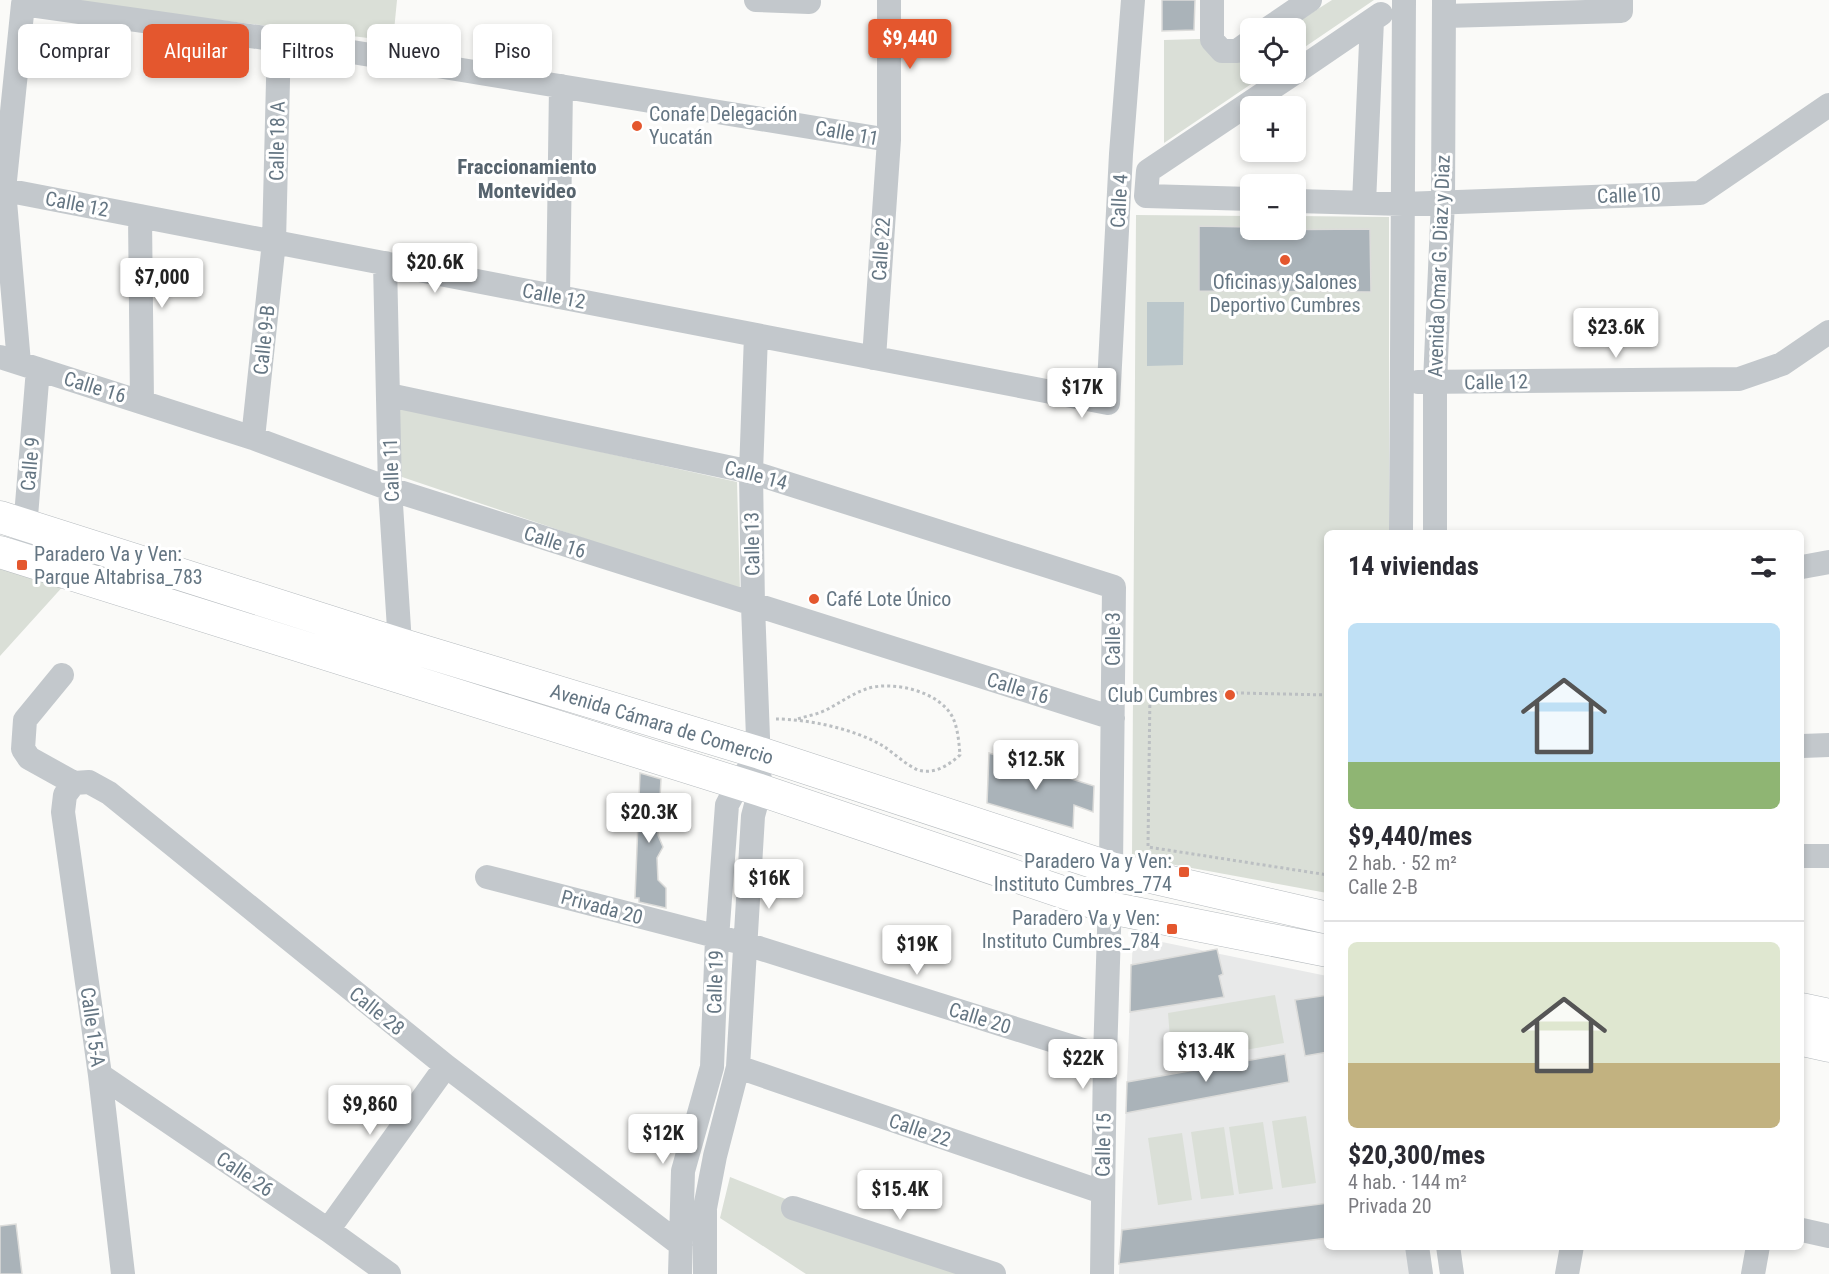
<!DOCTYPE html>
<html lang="es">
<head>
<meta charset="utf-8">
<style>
	body { margin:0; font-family:"Roboto Condensed",sans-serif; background:#f7f7f7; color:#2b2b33; height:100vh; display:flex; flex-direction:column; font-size:22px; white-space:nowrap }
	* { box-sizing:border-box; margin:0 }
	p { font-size:20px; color:#7c7c81 }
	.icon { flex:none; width:33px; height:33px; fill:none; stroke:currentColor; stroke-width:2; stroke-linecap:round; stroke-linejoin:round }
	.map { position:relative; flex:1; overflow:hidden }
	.panel { position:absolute; left:1324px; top:530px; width:480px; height:720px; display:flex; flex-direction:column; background:#fff; border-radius:9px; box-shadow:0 3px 9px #0003 }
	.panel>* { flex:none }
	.banner { position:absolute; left:18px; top:24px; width:570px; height:54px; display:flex; gap:12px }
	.tools { position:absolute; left:1240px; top:18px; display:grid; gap:12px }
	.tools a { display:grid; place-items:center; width:66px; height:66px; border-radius:9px; background:#fff; box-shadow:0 3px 9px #0003; font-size:30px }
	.price { position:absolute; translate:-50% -51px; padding:0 14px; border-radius:6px; background:#fff; color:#222; font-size:20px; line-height:39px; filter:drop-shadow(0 2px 3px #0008) }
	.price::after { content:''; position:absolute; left:50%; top:36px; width:18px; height:14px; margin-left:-9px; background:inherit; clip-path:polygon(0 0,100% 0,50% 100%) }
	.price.on { background:#e4572e; color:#fff }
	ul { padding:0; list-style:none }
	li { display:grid; align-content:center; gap:12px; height:318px; padding:0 24px }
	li+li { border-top:2px solid #e1e1e2 }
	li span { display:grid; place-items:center; height:186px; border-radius:9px; color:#555 }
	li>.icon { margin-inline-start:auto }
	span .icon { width:108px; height:108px; fill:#fffc; stroke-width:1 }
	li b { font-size:26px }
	h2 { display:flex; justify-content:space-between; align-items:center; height:72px; padding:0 24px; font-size:26px }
	.tag { padding:0 21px; border-radius:9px; background:#fff; box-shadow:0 3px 9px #0003; font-size:21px; line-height:54px }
	.tag.on { background:#e4572e; color:#fff }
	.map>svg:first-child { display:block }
</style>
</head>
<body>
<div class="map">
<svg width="1829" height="1274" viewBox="0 0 1829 1274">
	<rect width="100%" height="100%" fill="#fafaf8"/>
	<path fill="#e8e9e9" d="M1133 936 1327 976 1328 1246 1409 1247 1411 1274H1119Z"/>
	<path fill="#dadfd7" d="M55 0H397L393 41Z
		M1332 0H1374L1296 53V28H1288Z
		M1200 39 1251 52V74H1266L1164 143V40Z
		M1136 215 1251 216V230H1296V216L1389 217V532H1328L1327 893 1132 857Z
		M398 407 737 482 740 591 402 477Z
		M0 564 66 583 0 656Z
		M1275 995 1284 1043 1172 1063 1168 1013Z
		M1306 1116 1316 1183 1282 1188 1272 1121Z
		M1263 1122 1273 1189 1239 1194 1229 1127Z
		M1224 1127 1234 1195 1201 1199 1191 1132Z
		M1182 1133 1192 1200 1158 1205 1148 1138Z
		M730 1177 975 1274H806L720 1218Z"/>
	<path fill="#bbc7cb" d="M1147 302H1184L1183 365 1147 366Z"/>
	<path fill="#aab3b9" stroke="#dcdcda" stroke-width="1.5" d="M1162 0H1195L1194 30 1162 31Z
		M1199 226 1251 227V230L1370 229 1371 292 1199 291Z
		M989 753 1094 786 1093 812 1074 805 1073 828 987 803Z
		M640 773 661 779 658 835 663 847 657 858 658 880 666 888V908L639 902V898H635Z
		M1217 949 1223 974 1219 976 1224 997 1130 1012 1131 965Z
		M1328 995V1052L1305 1056 1295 1000Z
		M1285 1054 1289 1082 1126 1113 1127 1082Z
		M1328 1203V1238L1119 1264 1122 1230Z
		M16 1224 22 1274H0V1226Z"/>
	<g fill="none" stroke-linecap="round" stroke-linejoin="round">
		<g stroke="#b5babe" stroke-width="33">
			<path id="major" d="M0 517 400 644 760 753 1111 868 1328 918
				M0 552 760 790 1110 908 1328 951
				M1802 1009 1829 1015
				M1802 1040 1829 1046"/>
		</g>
		<path stroke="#bbbfc2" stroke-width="3" stroke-dasharray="3 3" stroke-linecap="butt" d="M1328 695 1150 691 1148 847 1328 875
			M776 719C808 719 855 729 883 746 894 753 906 765 918 770 934 775 949 765 960 755 959 743 958 729 953 718 940 691 892 680 866 689 852 694 841 702 828 709 819 714 807 716 797 719"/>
		<path stroke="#c3c8cc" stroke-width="24" d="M756 0 809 2
			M1212 0V40L1222 51H1237L1251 41
			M1445 16 1621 11V0
			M1269 28 1310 0
			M1296 72 1381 14
			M0 189 1108 403 1121 154 1133 0
			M1251 199 1146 196 1148 171 1293 74
			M1296 201 1403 204 1700 193 1829 105
			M1364 203 1372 20
			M140 216 142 402
			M385 263 390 489 400 644 396 659
			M558 297 561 86
			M0 357 253 438 390 489 1113 718
			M874 358 889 140V0
			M19 363 4 190 23 4 279 40 889 140
			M1418 382 1739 379 1782 364 1829 332
			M389 395 751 472 1114 587 1111 868 1105 1057 1102 1274
			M253 438 274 242 279 40
			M1401 532 1404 0
			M1435 532V382L1443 201 1444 0
			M24 541 38 369
			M1802 567 1829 562
			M62 675 25 720 23 749 29 758 74 783
			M1802 746 1829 745
			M74 783 89 782 109 793 446 1066 681 1245
			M74 783 65 795 63 812 100 1075 123 1274
			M1802 856H1829
			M487 877 746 944 1105 1057
			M738 1067 1102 1192
			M100 1075 328 1230 389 1274
			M793 1208 994 1274
			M328 1230 446 1066
			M1802 1230 1829 1236
			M1417 1246 1421 1274
			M1448 1246 1452 1274
			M680 1274 683 1171 712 1067 717 938 727 805 738 784 748 770
			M705 1274V1208L715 1156 738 1067 753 816 760 790 753 606 751 472 756 335
			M1567 1274 1572 1246
			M1753 1274 1758 1246"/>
		<use href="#major" stroke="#fff" stroke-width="32"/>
	</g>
	<g fill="#e4572e" stroke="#fff" stroke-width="2">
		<circle cx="637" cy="126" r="6"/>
		<circle cx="1285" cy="260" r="6"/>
		<rect x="16" y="559" width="12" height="12" rx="3"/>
		<circle cx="814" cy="599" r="6"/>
		<circle cx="1230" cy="695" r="6"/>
		<rect x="1178" y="866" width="12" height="12" rx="3"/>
		<rect x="1166" y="923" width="12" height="12" rx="3"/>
	</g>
	<g text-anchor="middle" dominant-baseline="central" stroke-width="6" stroke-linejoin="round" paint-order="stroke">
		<g font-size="20" fill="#657683" stroke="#fff" text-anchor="start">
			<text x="649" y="114">Conafe Delegación<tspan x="649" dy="23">Yucatán</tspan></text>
			<text x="1285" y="282" text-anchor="middle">Oficinas y Salones<tspan x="1285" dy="23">Deportivo Cumbres</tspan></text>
			<text x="34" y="554">Paradero Va y Ven:<tspan x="34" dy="23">Parque Altabrisa_783</tspan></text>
			<text x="826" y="599">Café Lote Único</text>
			<text x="1218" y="695" text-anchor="end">Club Cumbres</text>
			<text x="1172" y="861" text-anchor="end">Paradero Va y Ven:<tspan x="1172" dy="23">Instituto Cumbres_774</tspan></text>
			<text x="1160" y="918" text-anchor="end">Paradero Va y Ven:<tspan x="1160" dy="23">Instituto Cumbres_784</tspan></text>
		</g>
		<g font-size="20" fill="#657683" stroke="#fff">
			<text transform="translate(847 133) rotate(10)">Calle 11</text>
			<text transform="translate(277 141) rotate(-89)">Calle 18 A</text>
			<text transform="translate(1629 195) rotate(-2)">Calle 10</text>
			<text transform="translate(1119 201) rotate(-87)">Calle 4</text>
			<text transform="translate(77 204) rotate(11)">Calle 12</text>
			<text transform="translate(881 249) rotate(-86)">Calle 22</text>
			<text transform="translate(1439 266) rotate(-88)">Avenida Omar G. Diaz y Diaz</text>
			<text transform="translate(554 296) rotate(11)">Calle 12</text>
			<text transform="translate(264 340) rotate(-84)">Calle 9-B</text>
			<text transform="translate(1496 382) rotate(-1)">Calle 12</text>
			<text transform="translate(95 387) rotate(17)">Calle 16</text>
			<text transform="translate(30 464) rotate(-85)">Calle 9</text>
			<text transform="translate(391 470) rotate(-92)">Calle 11</text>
			<text transform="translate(756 475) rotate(15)">Calle 14</text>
			<text transform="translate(555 542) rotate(18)">Calle 16</text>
			<text transform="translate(752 544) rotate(-91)">Calle 13</text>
			<text transform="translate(1113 639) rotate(-90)">Calle 3</text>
			<text transform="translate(1018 688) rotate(17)">Calle 16</text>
			<text transform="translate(662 724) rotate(17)">Avenida Cámara de Comercio</text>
			<text transform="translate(602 907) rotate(15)">Privada 20</text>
			<text transform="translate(715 982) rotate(-88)">Calle 19</text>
			<text transform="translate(377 1011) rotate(39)">Calle 28</text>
			<text transform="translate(980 1018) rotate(17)">Calle 20</text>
			<text transform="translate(93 1027) rotate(82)">Calle 15-A</text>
			<text transform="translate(920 1130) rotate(19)">Calle 22</text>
			<text transform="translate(1103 1145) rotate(-89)">Calle 15</text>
			<text transform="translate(245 1174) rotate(34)">Calle 26</text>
		</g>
		<g font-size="21" font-weight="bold" fill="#57646e" stroke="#fff">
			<text x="527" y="167">Fraccionamiento<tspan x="527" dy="24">Montevideo</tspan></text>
		</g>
	</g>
</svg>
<div class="tools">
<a><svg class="icon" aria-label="locate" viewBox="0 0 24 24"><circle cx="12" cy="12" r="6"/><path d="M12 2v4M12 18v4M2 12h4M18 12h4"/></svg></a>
<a>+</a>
<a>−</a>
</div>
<b class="price on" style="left:910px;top:70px">$9,440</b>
<b class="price" style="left:435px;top:294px">$20.6K</b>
<b class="price" style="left:162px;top:309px">$7,000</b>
<b class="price" style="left:1616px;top:359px">$23.6K</b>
<b class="price" style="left:1082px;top:419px">$17K</b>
<b class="price" style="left:1036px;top:791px">$12.5K</b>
<b class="price" style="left:649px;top:844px">$20.3K</b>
<b class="price" style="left:769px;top:910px">$16K</b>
<b class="price" style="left:917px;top:976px">$19K</b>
<b class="price" style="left:1206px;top:1083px">$13.4K</b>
<b class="price" style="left:1083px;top:1090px">$22K</b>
<b class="price" style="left:370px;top:1136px">$9,860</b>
<b class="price" style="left:663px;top:1165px">$12K</b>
<b class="price" style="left:900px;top:1221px">$15.4K</b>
<div class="banner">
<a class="tag">Comprar</a>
<a class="tag on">Alquilar</a>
<a class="tag">Filtros</a>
<a class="tag">Nuevo</a>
<a class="tag">Piso</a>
</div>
<section class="panel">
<h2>14 viviendas<svg class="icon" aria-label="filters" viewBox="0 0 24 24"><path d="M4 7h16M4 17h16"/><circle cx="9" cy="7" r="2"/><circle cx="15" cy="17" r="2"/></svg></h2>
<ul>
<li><span style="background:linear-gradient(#bfe0f5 75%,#8fb573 0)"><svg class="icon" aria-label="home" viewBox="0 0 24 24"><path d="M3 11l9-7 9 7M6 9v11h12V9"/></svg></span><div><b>$9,440/mes</b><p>2 hab. · 52 m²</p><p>Calle 2-B</p></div></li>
<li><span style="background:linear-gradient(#dfe7d0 65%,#c2b280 0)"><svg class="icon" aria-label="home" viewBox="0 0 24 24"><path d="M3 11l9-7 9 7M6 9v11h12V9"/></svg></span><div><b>$20,300/mes</b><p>4 hab. · 144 m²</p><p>Privada 20</p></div></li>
</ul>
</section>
</div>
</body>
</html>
